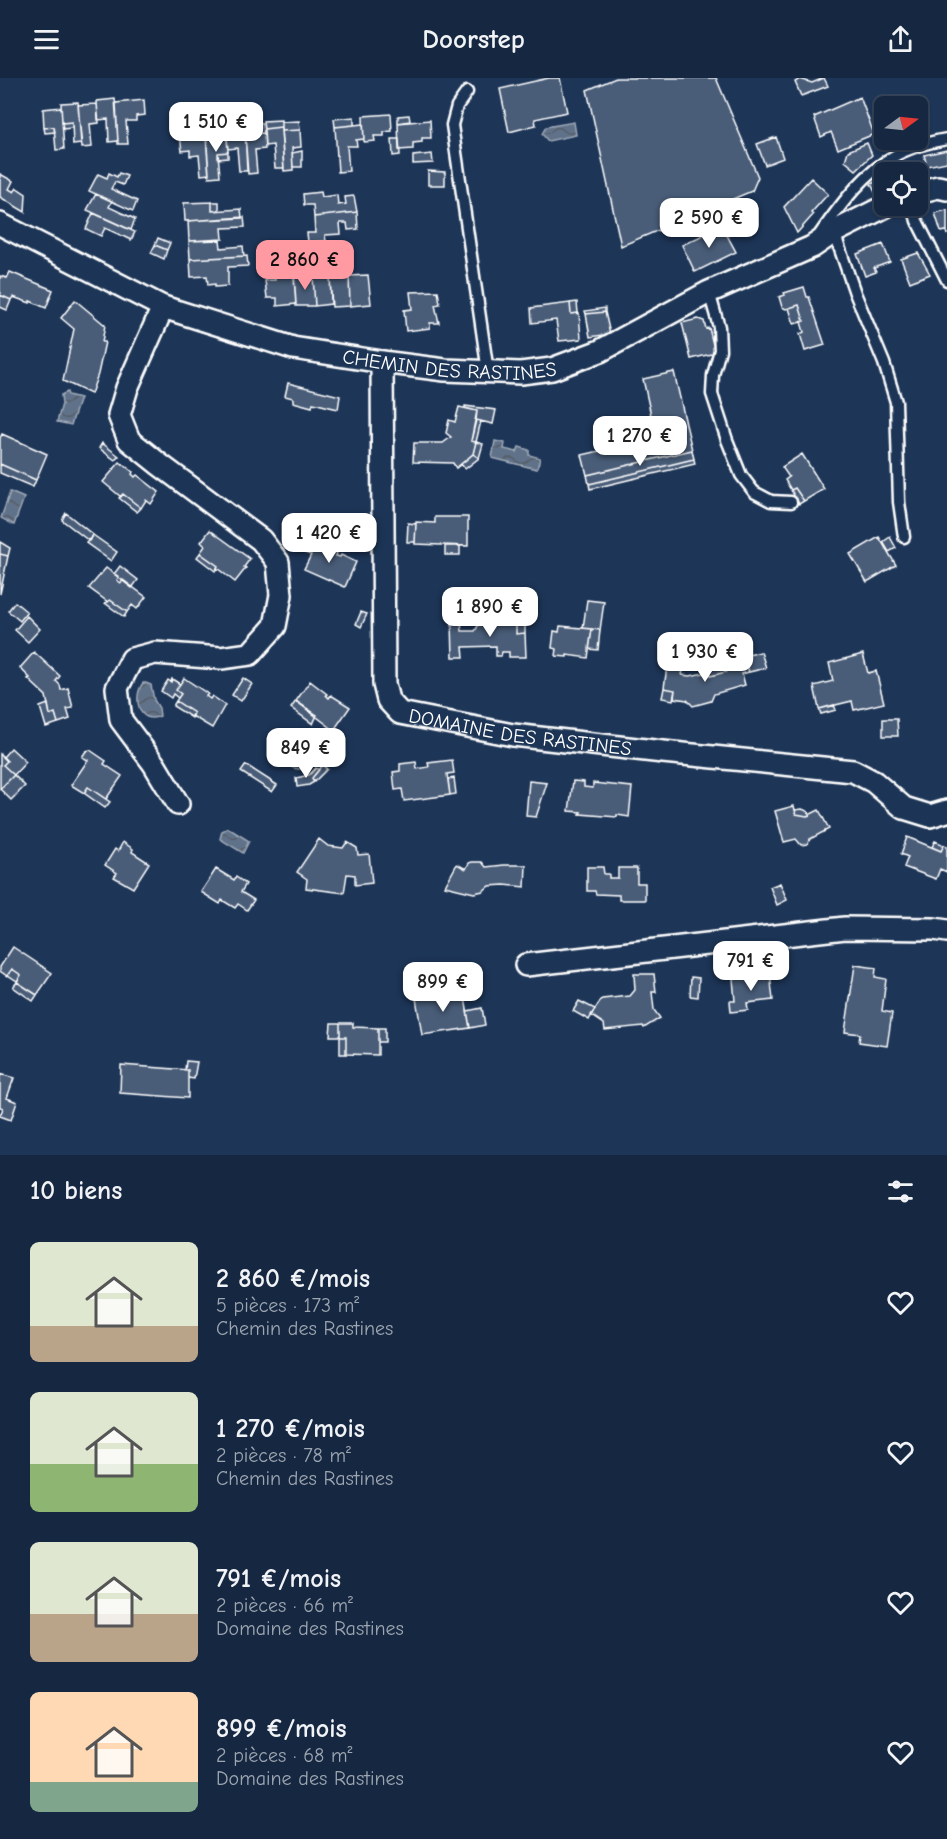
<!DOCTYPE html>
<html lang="fr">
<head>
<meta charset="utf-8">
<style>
	body { margin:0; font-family:"Comic Neue",sans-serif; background:#23344c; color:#f1f3f6; height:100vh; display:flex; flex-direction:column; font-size:22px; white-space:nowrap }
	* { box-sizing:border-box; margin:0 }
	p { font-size:20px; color:#9ea6b1 }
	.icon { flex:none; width:33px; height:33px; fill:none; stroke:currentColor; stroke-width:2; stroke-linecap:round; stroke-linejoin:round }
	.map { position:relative; height:1077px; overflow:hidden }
	.side { display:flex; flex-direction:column; background:#162841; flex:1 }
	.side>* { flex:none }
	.needle { width:39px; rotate:75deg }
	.tools { position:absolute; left:874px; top:18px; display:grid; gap:12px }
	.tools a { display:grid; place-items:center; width:54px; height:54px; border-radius:9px; background:#162841; box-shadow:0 2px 4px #0004,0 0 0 2px #35445a; font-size:30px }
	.price { position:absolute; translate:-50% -51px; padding:0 14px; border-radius:12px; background:#fff; color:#222; font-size:20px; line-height:39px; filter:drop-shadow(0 2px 3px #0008) }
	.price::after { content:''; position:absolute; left:50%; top:36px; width:18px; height:14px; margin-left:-9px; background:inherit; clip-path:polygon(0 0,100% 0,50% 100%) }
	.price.current { background:#ff9aa2; color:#111 }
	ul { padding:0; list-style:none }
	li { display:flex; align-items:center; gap:18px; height:150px; padding:0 30px }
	li span { display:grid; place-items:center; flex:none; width:168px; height:120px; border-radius:9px; color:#555 }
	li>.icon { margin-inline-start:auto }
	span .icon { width:72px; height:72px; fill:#fffc; stroke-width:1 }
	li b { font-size:26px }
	h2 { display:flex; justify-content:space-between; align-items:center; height:72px; padding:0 30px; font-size:26px }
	header { display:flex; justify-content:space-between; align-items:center; height:78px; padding:0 30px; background:#162841; font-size:27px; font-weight:600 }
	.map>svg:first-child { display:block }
</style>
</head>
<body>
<header><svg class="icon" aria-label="menu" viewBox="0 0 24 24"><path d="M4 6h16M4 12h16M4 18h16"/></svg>Doorstep<svg class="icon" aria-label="share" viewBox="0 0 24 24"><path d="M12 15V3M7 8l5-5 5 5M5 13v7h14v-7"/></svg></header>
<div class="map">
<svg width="947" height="1077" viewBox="0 0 947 1077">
	<defs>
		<pattern id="water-waves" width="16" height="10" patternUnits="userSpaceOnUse" patternTransform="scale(1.5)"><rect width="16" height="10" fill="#617289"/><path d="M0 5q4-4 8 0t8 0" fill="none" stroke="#555d67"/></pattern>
	</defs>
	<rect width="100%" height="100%" fill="#1d3557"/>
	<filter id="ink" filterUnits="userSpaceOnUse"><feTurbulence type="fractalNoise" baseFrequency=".0167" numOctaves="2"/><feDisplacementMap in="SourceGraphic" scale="12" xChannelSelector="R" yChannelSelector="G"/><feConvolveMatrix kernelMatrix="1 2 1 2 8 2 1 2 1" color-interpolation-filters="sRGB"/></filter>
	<g filter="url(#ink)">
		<path fill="url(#water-waves)" stroke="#a0aab8" stroke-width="1.5" d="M574 44 576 57 548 63 542 56 546 49Z
			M67 314 68 317 80 320 71 347 57 344 62 326 61 317Z
			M495 363 505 365 504 371 517 374 519 369 529 372V377L540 380 537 391 492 380Z
			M10 414 24 420 14 447 1 440Z
			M143 605H146L151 607 154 622 159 630 160 638C139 648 132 619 143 605Z
			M285 665 292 668 298 679 306 680 308 686C298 699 281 684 277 673L278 669Z
			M228 750 249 763 243 775 220 761 222 753Z"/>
		<path fill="#4a5d79" stroke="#fff" stroke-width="1.5" d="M549 0H560L567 34 535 41 536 47 509 54 500 11Z
			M616 0H716L758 99 752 113 621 168 587 12Z
			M824 0 828 8 801 18 795 4 800 1 812 5Z
			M860 19 874 56 838 71 831 54 821 59 814 39Z
			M115 21 118 63 109 64 108 41 98 42 97 23Z
			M144 22 145 37 136 38V43H126L128 66H118L116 25Z
			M78 24 81 66 73 67 72 44 62 45 61 25Z
			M97 26 99 45 90 46 92 69 82 70 78 27Z
			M61 29 64 71 56 72 54 49 44 50 43 31Z
			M391 36 392 53 384 54V58H374L375 63 364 64 363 38Z
			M409 37 410 43 398 45V38Z
			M354 39V47L335 49 334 41Z
			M281 42V49L264 51 263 43Z
			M430 42 431 60H422V64L413 65V71L399 72 398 45Z
			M299 43 300 52 281 53V44Z
			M72 44V50L63 51 62 45Z
			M263 45 264 55 245 56 244 46Z
			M244 46 245 52 226 54V48Z
			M363 46 364 61 356 62 357 68H347L349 93 338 94 335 49Z
			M54 49 55 54 45 55 44 50Z
			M281 49 284 90H275L273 67 265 68 264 51Z
			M245 52 247 93H239L237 70 228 71 226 54Z
			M300 52 301 69 292 70 293 92 284 93 281 53Z
			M206 55 209 96 201 97 199 77 190 78V72L182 73 180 57Z
			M264 55 265 71 255 72 257 95 248 96 245 56Z
			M227 57 228 74 218 75 220 98 209 99 206 59Z
			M776 59 783 80 765 87 757 66Z
			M392 61H399L400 77 393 78Z
			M867 65 872 77 856 92 845 83 848 73Z
			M947 72V84L927 88 924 77Z
			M302 73V89H293L292 75Z
			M228 74V80L218 81V75Z
			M432 76 433 85 413 86V78Z
			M428 93 445 94V107H428Z
			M109 95 117 99 119 95 127 98 123 107 115 104 111 111 137 123 133 133 89 113 98 96 107 100Z
			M0 96 13 103 9 111 14 114 17 110 26 116 25 134 0 119Z
			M885 99V110L875 114 871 106Z
			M811 100 828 116 811 135 813 137 797 155 784 129Z
			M321 114 322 119 337 117 338 127 346 126 345 119 354 118 357 134 314 139 313 127H304L303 116Z
			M96 116 112 123 109 129 135 141 131 152 87 132Z
			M212 124H219V132L212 133Z
			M212 124V133L241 131 242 140 185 143 184 125Z
			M947 132V157L946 153 941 154 935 135Z
			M357 134 358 151 348 152 347 145H340L341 156 325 157 326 163 308 164 307 155H315L314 139Z
			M93 135 135 154 131 162 105 150 101 158 86 151Z
			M244 139 245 149 222 150 223 161 189 163 188 143Z
			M722 148 736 174 695 194 682 167Z
			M158 160 170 165 167 172 155 167Z
			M220 162 221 170 243 168 244 178 190 181 189 163Z
			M883 166 890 184 874 190 876 194 865 198 857 176Z
			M155 167 167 172 164 181 151 175Z
			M918 175 930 196 910 204 901 181Z
			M247 178 248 188 228 189V208L215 209V206L208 207 207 198 191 199 190 181Z
			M10 194 53 212 46 230 30 223V225L13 219 11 222 0 217 1 215 0 214V198L7 200Z
			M294 195 296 226 277 228V220H267L265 202H275V196Z
			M330 196 331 226 315 228 313 198Z
			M368 197 371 226 350 228 349 198Z
			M313 198 315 228H296L294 199Z
			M349 198 350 228 332 229 330 200Z
			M804 209 807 219H809L825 267 805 273 800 256 804 254 801 244 804 243 799 227 786 231 782 229 779 219 785 217 784 215Z
			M438 213 440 226 435 227 439 245H430V250L406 253 404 232 412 231 410 214Z
			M0 217 11 222 7 232 0 229Z
			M75 222 105 247 102 264H105L98 296 91 316 63 303 74 251 61 240Z
			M577 224 578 235 571 236 570 225Z
			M570 225 571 236 579 235 581 261 559 263 556 242 532 245 531 230Z
			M799 227 804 243 794 246 789 230Z
			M605 230V234L586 236 585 233Z
			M605 234 610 256 590 259 586 236Z
			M698 241 704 243 706 251 709 250 715 275 691 281 682 245Z
			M674 294 692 372 587 397 582 377 656 360 643 301Z
			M288 305 340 318 338 331 313 325 312 329 293 324V320L285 318Z
			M465 328 496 332 493 346 476 342 477 333 465 330Z
			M459 329 477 333 471 363 476 364 473 376 456 390 453 385 413 384 414 365H443L451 359 446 355 449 342 455 344Z
			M476 342 481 343 476 364 471 363Z
			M2 356 47 376 36 402 0 386V360Z
			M476 364 483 366 479 380 473 376Z
			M102 365 119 378 115 382 99 370Z
			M692 372 694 381 589 406 587 397Z
			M473 376 479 380 465 391 461 386Z
			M802 376 824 411 804 423 795 410 791 412 785 402 789 399 782 389Z
			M694 381 695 386 590 411 589 406Z
			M120 384 133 394 132 396 135 399 137 397 159 414 151 426 146 422 141 430 123 416 121 419 103 404Z
			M0 386 36 402 33 409 0 395Z
			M795 410 804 423 799 426 791 412Z
			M123 416 141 430 137 434 119 420Z
			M66 435 93 457 89 463 62 442Z
			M435 439H468V468L415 466 416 444 435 445Z
			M408 445 416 446 415 464H407Z
			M210 452 250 481 244 489 246 490 235 504 217 490 218 488 200 475 205 468 201 464Z
			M93 457 117 474 111 483 86 465Z
			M879 459 896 487 867 504 850 476Z
			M890 459 896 470 889 474 883 464Z
			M312 462 337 475 336 478 340 479 341 477 356 484 345 509 304 491 311 477 305 475Z
			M0 464 10 470 8 478 0 476Z
			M445 468H460V477H445Z
			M200 475 218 488 215 493 197 479Z
			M0 476 8 478 0 516Z
			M120 488 138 502 132 510 114 496Z
			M106 490 119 499 117 502 121 505 123 502 146 519 137 531 132 527 127 534 110 522 108 524 89 510Z
			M110 522 127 534 124 539 105 525Z
			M587 522 604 524 600 552 583 550Z
			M15 524 27 534 20 543 8 533Z
			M361 534 367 536 361 549 356 546Z
			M27 538 40 551 28 564 15 552Z
			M498 540 499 545 516 544V556L525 555 526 579H509V574H502L501 578H496V568L463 569 464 579H453L452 545 461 544 462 553H475L481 543H484V541Z
			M516 544H525V555L516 556Z
			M560 548 592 551 588 580 567 577V579L556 578 557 571 552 570 554 553 559 554Z
			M592 551 600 552 598 572 589 571Z
			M34 574 60 598 56 603 60 607 61 612 68 610 73 630 67 631 70 641 58 645 55 635 50 637 46 618 28 601 30 600 20 590Z
			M761 574 766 590 749 594 744 578Z
			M863 576 868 595 876 593 884 625 854 632 852 623 819 631 814 608 833 603 829 585Z
			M745 582 749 594 742 596 745 607 714 616 711 623 693 628 687 622 674 620 675 612 664 610 667 589 683 593 682 597 690 598 708 594 710 598 726 594 724 587Z
			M724 587 726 594 710 598 708 592Z
			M184 600 208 616 206 618 210 621 212 618 225 627 212 650 192 638 194 635 176 623 181 616 176 612Z
			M243 600 252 606 241 623 232 617Z
			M172 601 180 606 176 612 181 616 178 620 173 616 171 620 161 613 168 602 171 604Z
			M310 603 327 616 326 617 329 620 331 617 350 629 334 652 296 623Z
			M664 610 675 612 673 622 662 620Z
			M176 623 194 635 192 640 173 628Z
			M296 623 317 637 313 646 291 630Z
			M48 626 50 637 55 635 58 645 46 649 40 629Z
			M834 627 836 632 821 636 819 631Z
			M883 641H897L898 658H883Z
			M11 670 26 684 14 697 3 687 7 683 3 679Z
			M90 672 106 683 104 686 122 698 106 721 88 709 84 715 71 707 88 682 82 679 86 673Z
			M0 676 7 683 3 687 14 697 0 711Z
			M452 682 454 695 447 696 450 717 404 723 402 711 395 712 393 694 400 693V686L416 684 417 691 429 689 428 685Z
			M246 687 277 707 272 714 241 694Z
			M322 687 327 691 314 704 312 700Z
			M316 690 319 692 312 700 314 704 309 707 297 709 296 700 309 697Z
			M14 697 25 708 11 722 0 711Z
			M454 700 456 716 450 717 448 701Z
			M529 703 547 705 536 739 526 738Z
			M573 703 584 704V709L593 710V705L632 709 629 739 617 737V739L580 736 581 734 569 733Z
			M88 709 110 724 105 730 84 715Z
			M794 728 796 736 807 738 819 732 829 751 810 761 807 766 801 767 796 761 784 764 775 733Z
			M802 731 807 733 810 737 807 738 796 736 795 732Z
			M907 759 941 773 944 767 947 768V794L940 791 936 801 904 789 908 779 901 776Z
			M319 761 328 768 343 770 347 764 357 770 358 777 369 776 372 805 355 807V797L347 796 344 815 306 810 307 801 297 794Z
			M935 763 944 767 941 773 932 769Z
			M123 764 133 771 132 774 149 785 133 810 114 799 117 795 105 787 115 771 118 773Z
			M472 784H482L486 789 504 787H526L525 809 504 807 489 808 483 813 474 815 445 808 457 786 466 791 469 785Z
			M587 789H603L604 796H609V800H618V790H637V805H645V822H619V817L596 816 595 813H587Z
			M216 791 234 802 236 799 246 806 241 814 254 822 247 832 238 826 235 830 222 822 220 826 201 814Z
			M780 805 787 822 777 827 770 809Z
			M13 869 52 895 37 917 17 904 21 897 12 891 7 898 0 893V889Z
			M855 887 876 890 875 899 886 901 882 933 892 935 887 968 859 964 860 956 845 954Z
			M12 891 21 897 17 903 8 897Z
			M634 896H654L656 914H652L654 932 660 940 644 950 643 948 605 952 604 946 591 937 602 921 630 918 635 912Z
			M770 896 773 922 747 925 748 932 731 934 730 923H735L733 901Z
			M691 899 699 900 698 919 690 918Z
			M17 904 37 917 33 923 13 909Z
			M464 913 470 950 422 957 416 920Z
			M579 923 595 931 589 942 573 933Z
			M482 930 485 947 470 950 467 933Z
			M331 945H340V958H330Z
			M340 945H353V949L378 950V977L346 976V959H340Z
			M378 950H385V964H378Z
			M340 959H346V976H340Z
			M186 983 197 984 194 1001 188 1000V992H185Z
			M121 987 188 992V1020L120 1015Z
			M0 996 14 1000 7 1020 17 1024 11 1042 0 1038 3 1030 0 1029Z"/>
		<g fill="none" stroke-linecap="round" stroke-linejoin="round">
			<g stroke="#fff" stroke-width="15">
				<path id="lane" d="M467 14 457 28 452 47 488 294
					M913 128 917 143 947 202
					M834 154 855 215 884 285 896 324 899 424 904 459
					M820 156C841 126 865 93 898 76 913 68 931 64 947 61
					M709 214 719 249 720 272 713 297 712 316 727 362 741 397 754 414 771 423 791 424"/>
			</g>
			<g stroke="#fff" stroke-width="26">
				<g id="street">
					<path d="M918 114 938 109 947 111"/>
					<path id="s1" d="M0 146 163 229 293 270 382 284 445 292 521 295 552 291 600 273 709 214 812 169 834 154 886 128"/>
					<path d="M163 229 127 310 119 337 129 362 159 386 261 462 278 484 281 517 275 548 250 576 221 580 155 575 132 581 117 610 121 642 154 686 178 726"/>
					<path id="s2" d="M382 284 384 606 388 622 400 635 513 657 663 674 853 693 874 704 904 730 930 738 947 733"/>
					<path d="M526 887 845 850 934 851 947 853"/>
				</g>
			</g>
			<use href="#lane" stroke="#1d3557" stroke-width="10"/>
			<use href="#street" stroke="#1d3557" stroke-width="21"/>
		</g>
	</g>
	<g text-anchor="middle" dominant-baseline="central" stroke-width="4.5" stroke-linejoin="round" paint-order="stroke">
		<g font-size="20" fill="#fff" stroke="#1d3557">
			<text stroke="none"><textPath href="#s1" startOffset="477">CHEMIN DES RASTINES</textPath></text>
			<text stroke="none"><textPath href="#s2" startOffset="478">DOMAINE DES RASTINES</textPath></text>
		</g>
	</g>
</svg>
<div class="tools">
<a><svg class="needle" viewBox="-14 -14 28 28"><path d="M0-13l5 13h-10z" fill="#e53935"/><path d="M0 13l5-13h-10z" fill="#9ea6b1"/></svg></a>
<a><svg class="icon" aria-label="locate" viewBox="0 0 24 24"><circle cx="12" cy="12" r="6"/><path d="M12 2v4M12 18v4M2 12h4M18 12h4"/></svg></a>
</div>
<b class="price" style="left:216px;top:75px">1 510 €</b>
<b class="price" style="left:709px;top:171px">2 590 €</b>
<b class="price current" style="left:305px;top:213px">2 860 €</b>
<b class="price" style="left:640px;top:389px">1 270 €</b>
<b class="price" style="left:329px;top:486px">1 420 €</b>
<b class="price" style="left:490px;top:560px">1 890 €</b>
<b class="price" style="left:705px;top:605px">1 930 €</b>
<b class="price" style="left:306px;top:701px">849 €</b>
<b class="price" style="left:751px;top:914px">791 €</b>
<b class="price" style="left:443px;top:935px">899 €</b>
</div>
<section class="side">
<h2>10 biens<svg class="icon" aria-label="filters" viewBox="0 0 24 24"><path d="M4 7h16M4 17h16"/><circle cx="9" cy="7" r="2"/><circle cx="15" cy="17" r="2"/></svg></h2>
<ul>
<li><span style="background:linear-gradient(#dfe7d0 70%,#b9a48a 0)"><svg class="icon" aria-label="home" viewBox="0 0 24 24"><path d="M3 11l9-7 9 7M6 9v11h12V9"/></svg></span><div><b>2 860 €/mois</b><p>5 pièces · 173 m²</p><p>Chemin des Rastines</p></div><svg class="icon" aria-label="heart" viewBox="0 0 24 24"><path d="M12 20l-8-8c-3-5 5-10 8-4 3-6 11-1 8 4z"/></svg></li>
<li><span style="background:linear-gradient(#dfe7d0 60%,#8fb573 0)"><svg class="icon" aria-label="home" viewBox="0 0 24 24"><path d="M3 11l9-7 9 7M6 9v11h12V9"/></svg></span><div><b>1 270 €/mois</b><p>2 pièces · 78 m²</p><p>Chemin des Rastines</p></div><svg class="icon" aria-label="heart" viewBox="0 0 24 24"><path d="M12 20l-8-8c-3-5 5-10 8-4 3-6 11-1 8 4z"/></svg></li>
<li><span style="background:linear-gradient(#dfe7d0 60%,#b9a48a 0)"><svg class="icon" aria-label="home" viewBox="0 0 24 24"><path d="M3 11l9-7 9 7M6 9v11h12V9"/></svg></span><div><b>791 €/mois</b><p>2 pièces · 66 m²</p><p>Domaine des Rastines</p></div><svg class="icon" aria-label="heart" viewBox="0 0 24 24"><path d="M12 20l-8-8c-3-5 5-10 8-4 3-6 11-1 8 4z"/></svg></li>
<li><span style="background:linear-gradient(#ffd9b3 75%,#7fa58c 0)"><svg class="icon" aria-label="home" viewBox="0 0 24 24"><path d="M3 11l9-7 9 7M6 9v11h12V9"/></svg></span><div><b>899 €/mois</b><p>2 pièces · 68 m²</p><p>Domaine des Rastines</p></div><svg class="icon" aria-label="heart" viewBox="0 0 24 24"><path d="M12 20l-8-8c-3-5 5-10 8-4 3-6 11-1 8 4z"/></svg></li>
</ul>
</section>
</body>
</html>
